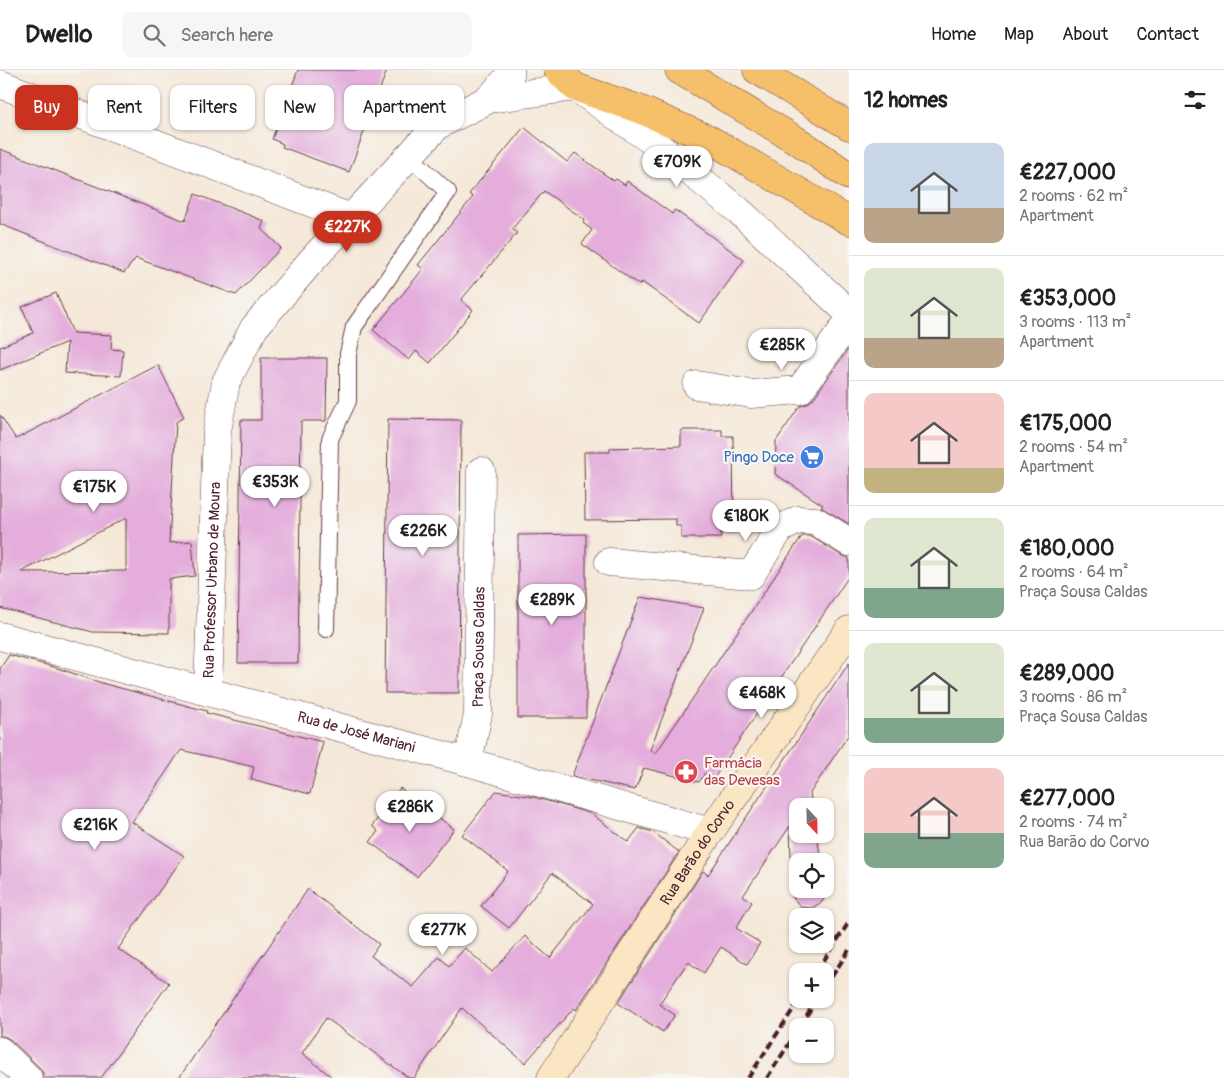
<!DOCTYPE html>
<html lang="en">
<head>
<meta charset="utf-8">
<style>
	body { margin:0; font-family:Pangolin,sans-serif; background:#f6f6f6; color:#222; height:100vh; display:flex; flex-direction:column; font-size:19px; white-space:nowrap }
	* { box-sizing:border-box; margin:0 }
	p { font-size:16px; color:#767676 }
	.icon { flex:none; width:28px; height:28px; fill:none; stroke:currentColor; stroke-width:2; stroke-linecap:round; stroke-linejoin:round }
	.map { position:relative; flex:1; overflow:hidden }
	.drawer { display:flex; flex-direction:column; background:#fff; width:375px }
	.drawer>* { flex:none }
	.top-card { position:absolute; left:15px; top:15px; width:475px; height:45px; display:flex; gap:10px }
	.needle { width:32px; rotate:158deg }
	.controls { position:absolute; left:789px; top:728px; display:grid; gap:10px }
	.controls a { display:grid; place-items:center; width:45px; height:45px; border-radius:10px; background:#fff; box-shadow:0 1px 4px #0004; font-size:25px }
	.price { position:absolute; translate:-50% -42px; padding:0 11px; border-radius:18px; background:#fff; color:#222; font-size:16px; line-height:32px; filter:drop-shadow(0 1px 2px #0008) }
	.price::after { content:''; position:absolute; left:50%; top:30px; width:15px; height:11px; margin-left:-8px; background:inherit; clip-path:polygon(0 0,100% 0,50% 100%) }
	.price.current { background:#c8321e; color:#fff }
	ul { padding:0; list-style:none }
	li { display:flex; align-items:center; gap:15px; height:125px; padding:0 15px }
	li+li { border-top:1px solid #e0e0e0 }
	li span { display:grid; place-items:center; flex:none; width:140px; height:100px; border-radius:10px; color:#555 }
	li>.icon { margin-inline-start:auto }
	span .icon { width:60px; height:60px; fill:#fffc; stroke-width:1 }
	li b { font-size:21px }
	h2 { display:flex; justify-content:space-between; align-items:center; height:60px; padding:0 15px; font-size:21px }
	.chip { padding:0 18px; border-radius:10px; background:#fff; box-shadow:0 1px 4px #0004; font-size:18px; line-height:45px }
	.chip.current { background:#c8321e; color:#fff }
	header { display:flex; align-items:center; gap:30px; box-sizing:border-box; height:70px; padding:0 25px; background:#fff; border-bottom:1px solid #e0e0e0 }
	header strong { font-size:24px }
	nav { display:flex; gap:28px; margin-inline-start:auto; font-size:18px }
	.search { width:350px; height:45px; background:#f6f6f6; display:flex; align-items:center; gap:12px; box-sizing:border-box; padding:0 18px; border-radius:10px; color:#767676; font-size:19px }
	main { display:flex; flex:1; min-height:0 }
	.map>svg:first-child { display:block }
</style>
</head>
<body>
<header>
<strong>Dwello</strong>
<div class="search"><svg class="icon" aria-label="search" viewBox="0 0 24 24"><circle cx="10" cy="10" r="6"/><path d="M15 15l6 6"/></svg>Search here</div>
<nav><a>Home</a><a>Map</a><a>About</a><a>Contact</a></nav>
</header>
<main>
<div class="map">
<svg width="849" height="1008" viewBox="0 0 849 1008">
	<rect width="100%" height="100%" fill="#f6f6f2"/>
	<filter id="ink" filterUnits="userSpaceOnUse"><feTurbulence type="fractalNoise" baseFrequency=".02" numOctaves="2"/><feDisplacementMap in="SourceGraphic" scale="10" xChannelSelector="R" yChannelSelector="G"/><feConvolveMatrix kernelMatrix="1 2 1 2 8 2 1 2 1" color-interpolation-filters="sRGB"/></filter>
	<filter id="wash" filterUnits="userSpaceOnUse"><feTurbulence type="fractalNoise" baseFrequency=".0096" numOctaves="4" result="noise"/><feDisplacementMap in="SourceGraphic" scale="20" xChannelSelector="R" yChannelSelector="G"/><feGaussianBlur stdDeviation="1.12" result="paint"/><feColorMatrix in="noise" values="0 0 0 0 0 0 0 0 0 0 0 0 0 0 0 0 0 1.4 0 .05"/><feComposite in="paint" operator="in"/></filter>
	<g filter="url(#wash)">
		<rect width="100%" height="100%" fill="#f5e8d8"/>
		<g id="blocks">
			<path fill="#e4addc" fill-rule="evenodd" d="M298 0H387L349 102 282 77 283 74 272 69Z
				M524 57 567 92 575 83 614 111 616 109 625 115 627 111 672 144 675 140 744 190 699 253 642 212 639 215 582 174 592 160 583 153 585 150 544 121 512 159 517 163 461 230 473 240 430 293 416 281 409 290 373 260 423 199 418 195 473 127 469 124Z
				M0 79 185 151 195 124 264 151 261 159 281 178 236 225 136 188 124 203 0 154Z
				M56 223 73 263 112 265 111 279 123 280 121 306 65 303 67 272 0 300V277L33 263 22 237Z
				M849 278V454L821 437 823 435 775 404 776 371 800 336 807 334 813 329Z
				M261 288H327L326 351H301L298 593H238L241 350H261Z
				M158 295 184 347 176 352 169 473 192 471 195 506 169 509V563L93 562 0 538V345L16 369ZM126 448V501L21 502Z
				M388 349 461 350 459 623H385Z
				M681 360H722V366H733L734 461H721V468H681V456H676V449L585 450 584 382H610V378L681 376Z
				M586 464V648H518V465Z
				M802 466H810L841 485 849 488V506L714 708 705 703 699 712 644 698 635 720 572 706 640 527 704 538 650 680 656 683Z
				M9 585 54 597 105 614 207 641 206 643 323 672 310 724 251 709 254 697 181 680 132 752 184 786 118 879 169 913 101 1008H43V1003L39 997 11 970 4 966H0V599Z
				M849 593V664L810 723 812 736H798V764H817L821 791H798V819L825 818V827L822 832 812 838 801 837 794 829 792 824 790 756 743 826 752 832 736 858 760 873 747 894 721 877 704 903 688 892 659 934 675 945 663 962 618 933 703 801 708 805Z
				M400 718 454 759 417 807 370 772 378 761 372 756Z
				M496 721 534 727 592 744 628 772 639 758 653 762 679 782 576 940 574 938 525 993 462 938 414 1008H409L326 948 302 983 333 1008H179L308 819 379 874 371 886 413 917 439 887 449 896 465 878 492 902 525 866 550 888 593 834 552 803 509 858 481 836 508 801 462 765Z"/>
		</g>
	</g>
	<g filter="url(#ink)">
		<use href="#blocks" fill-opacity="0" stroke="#643d45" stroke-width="1"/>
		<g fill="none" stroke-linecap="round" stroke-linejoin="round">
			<g stroke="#643d45" stroke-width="18">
				<path id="service" d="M326 559 330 369 348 331V284L354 257 448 122 409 86"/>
			</g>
			<g stroke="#643d45" stroke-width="29">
				<g id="minor">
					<path d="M0 14 351 148"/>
					<path d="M489 29 510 5V0"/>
					<path d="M697 315 751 324 800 320 849 251"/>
					<path d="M609 492 751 505 780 459 798 450 815 451 849 472"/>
					<path id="s1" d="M208 621 217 361 226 312 254 258 312 190 438 55 489 29 575 17 649 69 738 140 849 243"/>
					<path id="s2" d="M468 692 478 644 481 401"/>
					<path d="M0 981 28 1008"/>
				</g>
			</g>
			<g stroke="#643d45" stroke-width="29">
				<g id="tertiary">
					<path id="s3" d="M0 566 468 692 710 762"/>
				</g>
			</g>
			<g stroke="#643d45" stroke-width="29">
				<g id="secondary">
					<path id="s4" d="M551 1008 710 762 849 560"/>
				</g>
			</g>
			<g stroke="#643d45" stroke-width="29">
				<path id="primary" d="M558 0 575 17 639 39 709 69 849 151
					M679 0 801 73 849 106
					M757 0 849 56"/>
			</g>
			<use href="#service" stroke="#fff" stroke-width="16"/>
			<use href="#minor" stroke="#fff" stroke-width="28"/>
			<use href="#tertiary" stroke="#fff" stroke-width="28"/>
			<use href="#secondary" stroke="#fbe6c4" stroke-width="28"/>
			<use href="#primary" stroke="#f6c06b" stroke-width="28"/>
			<path stroke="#4a1f2b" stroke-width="4" stroke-dasharray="8 4" stroke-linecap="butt" d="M817 901 849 852
				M825 917 849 880
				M800 956 817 929
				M748 1008 800 929
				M767 1008 798 960"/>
		</g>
	</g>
	<defs>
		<g id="supermarket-disc" transform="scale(1.25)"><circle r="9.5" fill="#3f7fe0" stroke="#f6f6f2"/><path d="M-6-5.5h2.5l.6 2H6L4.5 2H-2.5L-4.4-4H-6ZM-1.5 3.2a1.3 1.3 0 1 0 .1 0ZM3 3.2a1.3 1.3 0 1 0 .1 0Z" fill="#fff"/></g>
		<g id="pharmacy-disc" transform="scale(1.25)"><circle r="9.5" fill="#e0444e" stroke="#f6f6f2"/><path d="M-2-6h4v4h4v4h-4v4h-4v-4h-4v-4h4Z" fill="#fff"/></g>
	</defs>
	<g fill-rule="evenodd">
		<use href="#supermarket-disc" x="812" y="387"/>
		<use href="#pharmacy-disc" x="686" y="702"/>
	</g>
	<g text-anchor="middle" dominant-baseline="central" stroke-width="4.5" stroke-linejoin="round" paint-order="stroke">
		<g font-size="15" fill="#366cbe" stroke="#f6f6f2" text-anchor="end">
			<text x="794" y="387">Pingo Doce</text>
		</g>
		<g font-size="15" fill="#4a1f2b" stroke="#f6f6f2">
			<text stroke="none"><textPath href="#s1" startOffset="111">Rua Professor Urbano de Moura</textPath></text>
			<text stroke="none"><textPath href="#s2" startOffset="116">Praça Sousa Caldas</textPath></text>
			<text stroke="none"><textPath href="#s3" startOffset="369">Rua de José Mariani</textPath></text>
			<text stroke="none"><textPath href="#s4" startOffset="269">Rua Barão do Corvo</textPath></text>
		</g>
		<g font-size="15" fill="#be3a42" stroke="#f6f6f2" text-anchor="start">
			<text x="704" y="693">Farmácia<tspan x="704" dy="17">das Devesas</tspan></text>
		</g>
	</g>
</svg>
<div class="controls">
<a><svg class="needle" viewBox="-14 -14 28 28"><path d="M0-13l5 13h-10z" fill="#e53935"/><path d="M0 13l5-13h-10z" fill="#767676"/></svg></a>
<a><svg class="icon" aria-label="locate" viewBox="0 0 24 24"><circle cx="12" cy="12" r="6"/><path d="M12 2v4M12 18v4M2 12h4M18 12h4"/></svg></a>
<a><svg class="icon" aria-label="layers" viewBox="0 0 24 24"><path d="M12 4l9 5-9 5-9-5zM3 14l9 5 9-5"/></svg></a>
<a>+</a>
<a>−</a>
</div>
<b class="price" style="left:677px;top:118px">€709K</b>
<b class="price current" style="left:347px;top:183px">€227K</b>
<b class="price" style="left:782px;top:301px">€285K</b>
<b class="price" style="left:275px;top:438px">€353K</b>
<b class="price" style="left:94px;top:443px">€175K</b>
<b class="price" style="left:746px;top:472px">€180K</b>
<b class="price" style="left:423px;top:487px">€226K</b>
<b class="price" style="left:552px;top:556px">€289K</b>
<b class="price" style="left:762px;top:649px">€468K</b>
<b class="price" style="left:410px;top:763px">€286K</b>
<b class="price" style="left:95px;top:781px">€216K</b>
<b class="price" style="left:443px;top:886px">€277K</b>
<div class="top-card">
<a class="chip current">Buy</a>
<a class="chip">Rent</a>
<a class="chip">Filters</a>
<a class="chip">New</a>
<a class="chip">Apartment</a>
</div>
</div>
<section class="drawer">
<h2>12 homes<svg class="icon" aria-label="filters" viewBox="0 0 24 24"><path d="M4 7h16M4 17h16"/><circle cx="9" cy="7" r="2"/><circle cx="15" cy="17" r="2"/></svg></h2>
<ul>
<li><span style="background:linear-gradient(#c9d6e8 65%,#b9a48a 0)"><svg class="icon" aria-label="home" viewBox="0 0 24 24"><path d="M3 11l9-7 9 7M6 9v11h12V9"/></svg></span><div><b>€227,000</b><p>2 rooms · 62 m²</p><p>Apartment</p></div></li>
<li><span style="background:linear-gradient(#dfe7d0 70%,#b9a48a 0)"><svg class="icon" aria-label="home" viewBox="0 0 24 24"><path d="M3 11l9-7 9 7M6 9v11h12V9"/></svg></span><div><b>€353,000</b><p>3 rooms · 113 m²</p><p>Apartment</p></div></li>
<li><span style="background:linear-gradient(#f6c9c9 75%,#c2b280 0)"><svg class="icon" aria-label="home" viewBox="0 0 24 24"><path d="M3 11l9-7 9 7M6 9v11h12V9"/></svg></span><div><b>€175,000</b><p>2 rooms · 54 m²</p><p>Apartment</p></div></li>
<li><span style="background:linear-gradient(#dfe7d0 70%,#7fa58c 0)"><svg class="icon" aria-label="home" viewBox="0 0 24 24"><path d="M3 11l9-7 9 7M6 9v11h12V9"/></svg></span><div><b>€180,000</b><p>2 rooms · 64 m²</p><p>Praça Sousa Caldas</p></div></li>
<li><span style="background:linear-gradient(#dfe7d0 75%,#7fa58c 0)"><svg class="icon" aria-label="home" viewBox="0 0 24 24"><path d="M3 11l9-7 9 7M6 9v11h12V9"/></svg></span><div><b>€289,000</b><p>3 rooms · 86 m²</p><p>Praça Sousa Caldas</p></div></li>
<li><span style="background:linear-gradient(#f6c9c9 65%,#7fa58c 0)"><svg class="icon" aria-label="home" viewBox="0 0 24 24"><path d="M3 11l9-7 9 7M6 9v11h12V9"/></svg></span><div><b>€277,000</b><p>2 rooms · 74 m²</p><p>Rua Barão do Corvo</p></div></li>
</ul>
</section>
</main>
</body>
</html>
